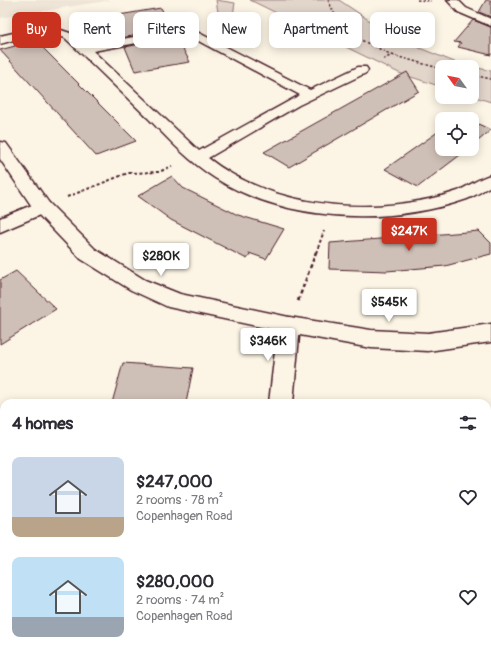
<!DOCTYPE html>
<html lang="en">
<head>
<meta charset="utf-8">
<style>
	body { margin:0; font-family:Pangolin,sans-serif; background:#f7f7f7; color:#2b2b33; height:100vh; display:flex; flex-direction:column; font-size:15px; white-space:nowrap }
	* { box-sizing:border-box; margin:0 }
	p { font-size:13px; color:#7c7c81 }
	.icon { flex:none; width:22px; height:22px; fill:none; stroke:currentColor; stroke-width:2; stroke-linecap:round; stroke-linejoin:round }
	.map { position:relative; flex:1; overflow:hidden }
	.sheet { position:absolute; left:0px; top:399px; width:491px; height:256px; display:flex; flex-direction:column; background:#fff; border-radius:12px 12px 0 0; box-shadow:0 2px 10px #0003 }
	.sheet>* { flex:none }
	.banner { position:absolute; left:12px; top:12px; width:467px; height:36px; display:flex; gap:8px }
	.needle { width:26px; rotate:303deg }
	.fabs { position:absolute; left:435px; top:60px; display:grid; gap:8px }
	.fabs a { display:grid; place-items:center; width:44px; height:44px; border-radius:8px; background:#fff; box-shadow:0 2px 10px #0003; font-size:20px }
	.price { position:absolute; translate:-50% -34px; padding:0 9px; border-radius:4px; background:#fff; color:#222; font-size:13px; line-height:26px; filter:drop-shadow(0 1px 2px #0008) }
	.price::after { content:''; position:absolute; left:50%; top:24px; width:12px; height:9px; margin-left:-6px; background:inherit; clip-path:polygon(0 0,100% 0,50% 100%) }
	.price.selected { background:#c8321e; color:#fff }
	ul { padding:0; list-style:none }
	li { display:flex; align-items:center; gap:12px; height:100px; padding:0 12px }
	li span { display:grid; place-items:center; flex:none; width:112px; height:80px; border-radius:8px; color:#555 }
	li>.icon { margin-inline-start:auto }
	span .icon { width:48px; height:48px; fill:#fffc; stroke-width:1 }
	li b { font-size:17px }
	h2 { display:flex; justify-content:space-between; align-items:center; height:48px; padding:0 12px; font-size:17px }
	.chip { padding:0 14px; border-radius:8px; background:#fff; box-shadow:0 2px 10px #0003; font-size:14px; line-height:36px }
	.chip.selected { background:#c8321e; color:#fff }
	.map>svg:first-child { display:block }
</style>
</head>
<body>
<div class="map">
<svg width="491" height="655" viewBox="0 0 491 655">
	<rect width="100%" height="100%" fill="#fcf5e5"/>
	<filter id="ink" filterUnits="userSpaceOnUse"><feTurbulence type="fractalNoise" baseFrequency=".025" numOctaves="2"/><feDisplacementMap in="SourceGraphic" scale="8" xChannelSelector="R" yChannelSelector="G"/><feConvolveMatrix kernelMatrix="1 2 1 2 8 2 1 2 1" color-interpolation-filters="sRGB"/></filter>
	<g filter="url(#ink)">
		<path fill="#eee5d7" d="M0 0H112L0 18Z"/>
		<path fill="#e2d5ca" stroke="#967a7a" d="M216 0 235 3 233 15 218 12Z
			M250 0H339L397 39 457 63 491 71V102L472 96V67H442V87L399 73Z"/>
		<path fill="#cfc0b7" stroke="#4a1f2b" d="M486 0H491V17L479 12Z
			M161 8 173 29 122 38 113 16Z
			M473 20 491 27V55L458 47 461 43 454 42Z
			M32 37 136 141 96 156 0 50 15 46V41Z
			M170 38H177L190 62 135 71 125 47Z
			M407 72 419 91 289 167 264 152Z
			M472 121 491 130 472 146Z
			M442 129V149H468L418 187 385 169Z
			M172 176 183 188 238 215 284 229 266 259 249 253 250 255 247 259 171 220 138 196Z
			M479 231 491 243V254L445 266 387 271 329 269 330 243Z
			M16 271 56 309 0 344V280Z
			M123 363 193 368 186 403H112Z"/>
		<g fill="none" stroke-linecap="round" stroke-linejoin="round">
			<g stroke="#4a1f2b" stroke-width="3">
				<path id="lane" d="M447 0H458L466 8 491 19V26L458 12Z
					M52 27 73 34 86 45 170 31 187 30 199 33 310 90 358 67H366L368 70 366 73 299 105 208 158C268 205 355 215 429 199 438 197 449 194 458 191 469 186 479 178 491 175V186C483 190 475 196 467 199 389 226 287 223 215 178 191 163 170 141 150 120 122 93 94 65 65 38 43 29 22 38 0 44V36L35 28ZM187 36 191 37 300 95 199 151 93 51 170 37Z"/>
			</g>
			<g stroke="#4a1f2b" stroke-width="3">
				<path id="street" d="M42 201 49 203 51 207 49 211 0 232V218Z
					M289 317 297 319 300 325 293 403H269L278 325 281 319Z
					M247 651H279V655H247Z"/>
			</g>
			<g stroke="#4a1f2b" stroke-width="3">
				<path id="secondary" d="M0 142 6 143 49 203 95 249 145 280 180 294 289 317 371 330 428 333 491 324V342L428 351 371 348 289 333 168 307 131 290 81 259 35 211 0 159Z"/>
			</g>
			<path stroke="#4a1f2b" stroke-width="1.5" stroke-dasharray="2.5 2" stroke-linecap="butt" d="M328 0 335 15 359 39 392 55 382 60
				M417 0 431 1
				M392 55 442 69
				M472 75 491 79"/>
			<path stroke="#4a1f2b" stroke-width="2" stroke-dasharray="3 2.5" stroke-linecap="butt" d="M67 197 128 173 159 172 172 166
				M316 253 324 231"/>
			<path stroke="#4a1f2b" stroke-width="2.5" stroke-dasharray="4 3" stroke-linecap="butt" d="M298 301 316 252"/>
			<use href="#lane" fill="#fcf5e5" fill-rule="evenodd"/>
			<use href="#street" fill="#fcf5e5" fill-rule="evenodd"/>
			<use href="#secondary" fill="#fcf5e5" fill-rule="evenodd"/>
		</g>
	</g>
</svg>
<div class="fabs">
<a><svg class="needle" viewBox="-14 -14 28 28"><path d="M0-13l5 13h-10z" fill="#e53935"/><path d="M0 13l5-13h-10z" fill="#7c7c81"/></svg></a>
<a><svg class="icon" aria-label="locate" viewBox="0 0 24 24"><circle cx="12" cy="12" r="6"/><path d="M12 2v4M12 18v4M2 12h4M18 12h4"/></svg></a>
</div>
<b class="price selected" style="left:409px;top:252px">$247K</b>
<b class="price" style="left:161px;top:277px">$280K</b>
<b class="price" style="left:389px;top:323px">$545K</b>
<b class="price" style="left:268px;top:362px">$346K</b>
<div class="banner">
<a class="chip selected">Buy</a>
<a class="chip">Rent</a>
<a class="chip">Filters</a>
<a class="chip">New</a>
<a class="chip">Apartment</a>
<a class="chip">House</a>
</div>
<section class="sheet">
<h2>4 homes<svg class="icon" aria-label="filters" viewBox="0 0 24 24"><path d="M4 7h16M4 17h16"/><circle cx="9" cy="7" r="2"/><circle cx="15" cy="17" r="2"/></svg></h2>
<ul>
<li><span style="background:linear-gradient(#c9d6e8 75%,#b9a48a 0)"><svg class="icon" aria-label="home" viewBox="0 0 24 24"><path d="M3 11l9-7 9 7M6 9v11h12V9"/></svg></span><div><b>$247,000</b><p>2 rooms · 78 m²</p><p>Copenhagen Road</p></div><svg class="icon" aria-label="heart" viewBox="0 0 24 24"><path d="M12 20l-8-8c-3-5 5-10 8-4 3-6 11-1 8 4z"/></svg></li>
<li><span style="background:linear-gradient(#bfe0f5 75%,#9aa5b1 0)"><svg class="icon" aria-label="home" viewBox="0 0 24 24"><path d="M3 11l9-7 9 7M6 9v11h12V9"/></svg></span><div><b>$280,000</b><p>2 rooms · 74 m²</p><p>Copenhagen Road</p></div><svg class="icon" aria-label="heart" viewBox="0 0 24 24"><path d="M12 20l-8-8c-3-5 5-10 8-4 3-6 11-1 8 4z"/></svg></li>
</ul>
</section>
</div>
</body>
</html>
